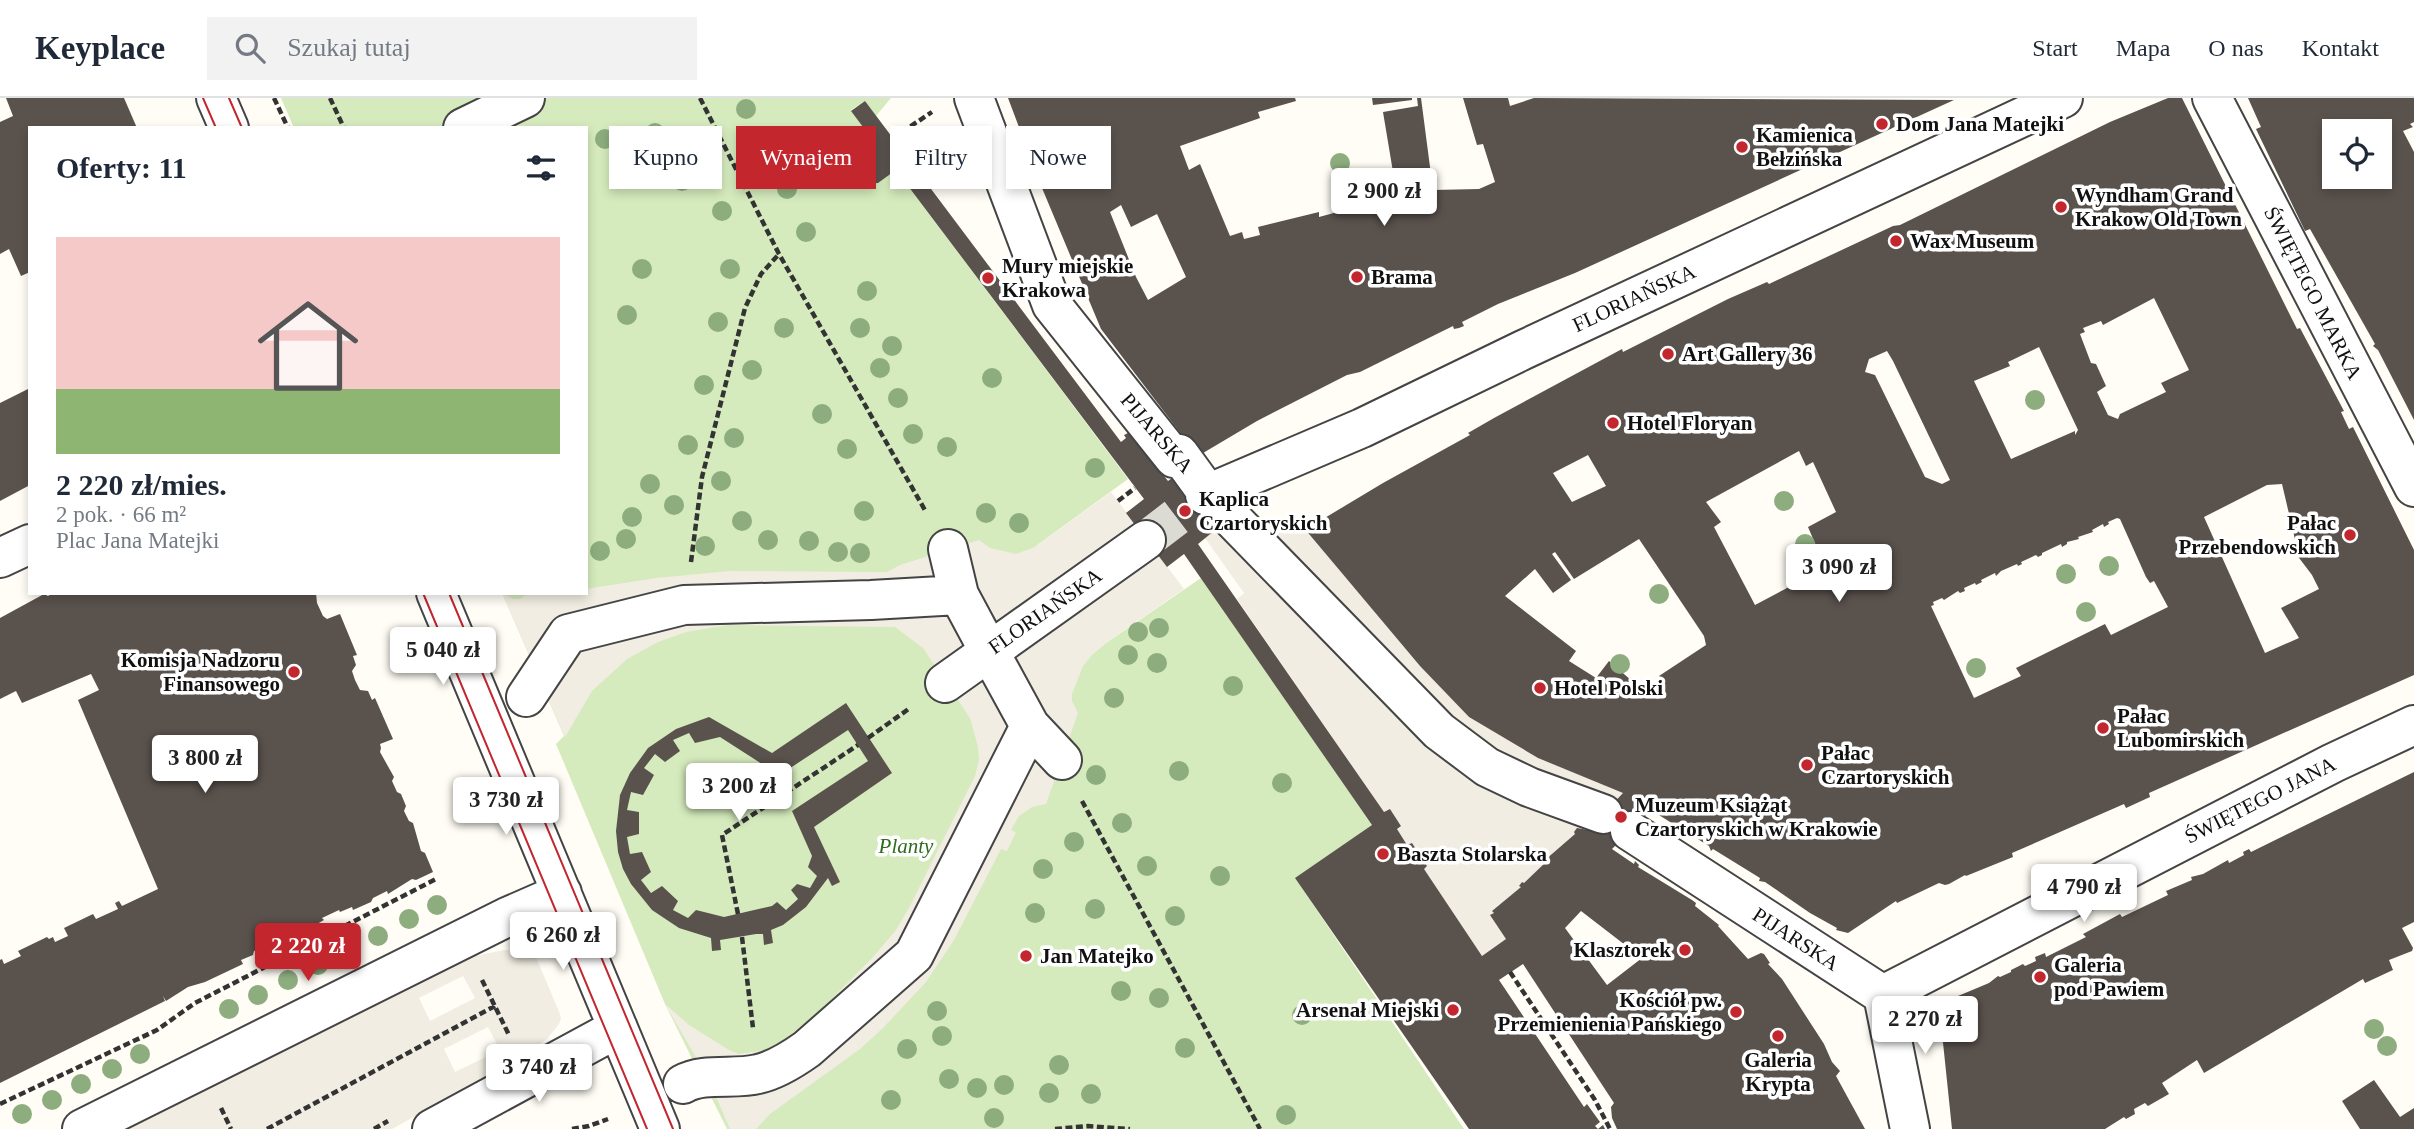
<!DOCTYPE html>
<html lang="pl">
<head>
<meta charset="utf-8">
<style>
	body { margin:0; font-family:"Times New Roman",serif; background:#f2f2f3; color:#1f2937; height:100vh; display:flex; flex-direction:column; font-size:26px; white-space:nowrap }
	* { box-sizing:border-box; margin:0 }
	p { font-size:23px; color:#747a83 }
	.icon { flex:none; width:38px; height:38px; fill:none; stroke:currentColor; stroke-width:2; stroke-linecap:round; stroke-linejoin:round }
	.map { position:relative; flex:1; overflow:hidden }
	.drawer { position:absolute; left:28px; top:28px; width:560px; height:469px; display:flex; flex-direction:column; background:#fff; border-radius:0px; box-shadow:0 4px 10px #0003 }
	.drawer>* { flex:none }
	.top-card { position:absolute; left:609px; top:28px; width:665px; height:63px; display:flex; gap:14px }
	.buttons { position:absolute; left:2322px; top:21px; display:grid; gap:14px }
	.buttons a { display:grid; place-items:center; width:70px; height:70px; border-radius:0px; background:#fff; box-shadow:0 4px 10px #0003; font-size:35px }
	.price { position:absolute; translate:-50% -60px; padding:0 16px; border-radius:7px; background:#fff; color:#222; font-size:23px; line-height:46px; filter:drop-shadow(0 2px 4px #0008) }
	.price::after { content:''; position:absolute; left:50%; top:42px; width:21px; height:16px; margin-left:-10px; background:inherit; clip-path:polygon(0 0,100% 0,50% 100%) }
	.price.current { background:#c4262e; color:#fff }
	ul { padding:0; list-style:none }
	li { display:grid; align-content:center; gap:14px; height:371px; padding:0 28px }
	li+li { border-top:2px solid #e0e1e3 }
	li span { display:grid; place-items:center; height:217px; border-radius:0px; color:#555 }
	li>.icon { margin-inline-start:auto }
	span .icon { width:126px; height:126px; fill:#fffc; stroke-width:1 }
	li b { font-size:30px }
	h2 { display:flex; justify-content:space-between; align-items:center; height:84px; padding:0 28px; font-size:30px }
	.pill { padding:0 24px; border-radius:0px; background:#fff; box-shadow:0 4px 10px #0003; font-size:24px; line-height:63px }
	.pill.current { background:#c4262e; color:#fff }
	header { display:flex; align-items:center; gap:42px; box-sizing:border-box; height:98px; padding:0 35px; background:#fff; border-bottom:2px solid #e0e1e3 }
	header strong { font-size:33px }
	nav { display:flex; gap:38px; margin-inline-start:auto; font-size:24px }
	.search { width:490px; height:63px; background:#f2f2f3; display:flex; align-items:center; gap:18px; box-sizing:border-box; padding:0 24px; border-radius:0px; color:#747a83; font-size:26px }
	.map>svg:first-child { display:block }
</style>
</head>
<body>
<header>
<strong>Keyplace</strong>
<div class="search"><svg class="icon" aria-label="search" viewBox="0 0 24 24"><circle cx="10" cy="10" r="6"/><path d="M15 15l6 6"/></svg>Szukaj tutaj</div>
<nav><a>Start</a><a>Mapa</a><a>O nas</a><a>Kontakt</a></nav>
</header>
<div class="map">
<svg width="2414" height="1031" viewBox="0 0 2414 1031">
	<rect width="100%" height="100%" fill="#fffdf5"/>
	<path fill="#d5ebbd" d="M281 0H891L876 18 865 3 851 12 863 29C843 43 834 51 846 76 867 93 876 87 896 72L1128 381 1036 448 1106 545 1201 480 1372 727 1296 781 1464 1031H727L665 906 556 646 564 638 502 495H586V30H294Z"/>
	<path fill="#f1ede2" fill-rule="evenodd" d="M1111 394 1184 491 1110 542 1092 557 1083 568 1072 596V603L1078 615 1046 706 1032 709 1019 718 1011 732 1016 734 1007 753 1001 751 954 842 926 884 883 930 860 951 770 1016 756 1031H730L708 980 665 906 689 927 729 952 739 956 773 951 821 912 874 858 896 832 909 810 975 678 979 662 978 649 970 620 923 550 895 529 728 527 686 534 658 544 627 561 592 593 565 639 502 495 513 501H520L529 495H586V491L656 480 730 473 887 474 900 467 979 442 990 450 1016 456 1035 449Z
		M1304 430 1420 568 1469 619 1538 660 1623 695 1588 732 1577 731 1575 736 1546 761 1547 763 1524 785 1522 784 1521 789 1492 813 1494 815 1491 817 1506 841 1482 858 1424 771 1427 768 1412 745 1407 747 1397 731 1401 727 1390 711 1384 714 1237 501 1244 495 1205 440 1217 431Z
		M504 852 528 853 535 857 560 916 561 921 559 926 547 941 520 960 392 1031H124L471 859ZM463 878 475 900 430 923 419 900ZM488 929 500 952 455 974 444 951Z"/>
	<path fill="#5a524d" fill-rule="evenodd" d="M6 0H124L137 30H30V174L21 178 9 151 0 156V24L13 18Z
		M1008 0H1295L1296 3 1258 14 1260 20 1180 48 1189 72 1200 66 1230 138 1242 134 1244 141 1260 137 1258 129 1319 114V119L1397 98 1383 14 1418 8 1417 0H1421L1433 92 1479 91 1495 84 1483 46 1477 47 1463 0H1508L1510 8 1534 0 1954 2 1575 175 1498 206 1462 224 1464 228 1459 230 1454 231 1453 228 1360 274 1347 277 1257 323 1198 358 1101 231 1042 90ZM1121 107 1131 129 1157 116 1186 179 1148 202 1136 179 1110 114Z
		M1372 0H1412V2L1373 7Z
		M2168 0H2182L2297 231 2300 230 2344 313 2341 314 2349 331 2353 329 2414 452V577L2149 695 2150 699 2126 710 2124 706 2012 755 2013 759 1966 778 1965 777 1949 786 1945 787 1939 785 1897 805 1896 803 1848 835 1836 832 1837 830 1810 815 1765 784 1759 783 1760 780 1713 751 1711 753 1709 748 1683 732 1681 733 1678 729 1651 712 1612 751 1634 766 1635 763 1639 767 1638 769 1692 802 1696 805 1695 808 1719 827 1718 828 1748 861 1761 855 1764 856 1770 865 1768 866 1782 881 1824 946 1832 964 1840 973 1836 978 1865 1031H1617L1612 1020 1611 1009 1614 1005 1523 866 1499 882 1584 1009 1587 1006 1600 1024 1595 1028 1598 1031 1603 1027 1605 1031H1469L1295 780 1372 727 1184 456 1167 469 1126 415 1144 401 896 72 878 85 862 86 846 76 840 58 845 42 863 29 851 13 865 3 1121 344 1126 340 1124 337 1130 334 1168 383 1185 370 1225 424 1198 446 1384 714 1390 711 1401 728 1397 731 1407 747 1412 745 1427 768 1424 771 1482 858 1506 841 1490 817 1494 815 1492 813 1521 789 1519 788 1522 784 1524 785 1547 763 1545 762 1575 736 1574 734 1577 730 1588 732 1623 695 1538 660 1469 619 1420 568 1304 430 1312 426 1313 427 1383 385 1470 337 1468 335 1494 320 1622 251 1623 254 1728 201 1767 184 1769 186 1893 128 1900 127 2110 24ZM2154 200 2189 272 2161 285 2166 294 2120 316 2118 321 2108 317 2097 294 2106 288 2096 266 2091 265 2080 236 2085 234 2083 230 2101 223 2103 227ZM2039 249 2078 332 2075 337V333L2011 361 1974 283 2010 268 2008 264ZM1887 253 1893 263 1950 382 1942 386 1925 379 1875 277 1865 274 1869 261ZM1799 353 1806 368 1813 364 1836 414 1808 429 1820 457 1816 459 1822 471 1811 477 1810 474 1805 476 1806 480 1755 507 1714 429 1721 424 1706 404ZM1588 357 1606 388 1572 404 1553 375ZM2282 386 2297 450 2293 452 2312 477 2319 491 2281 510 2299 540 2265 555 2204 419 2267 387ZM2117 420 2120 421 2146 479 2150 485 2154 483 2168 509 2111 537 2105 526 2016 570 2021 578 1974 600 1931 508 1934 507 1933 504 1942 500 1944 502 1958 493 1960 495 1965 493 1964 490 1975 485 1976 487 1982 484 1981 482 1995 475 1996 478 2001 473 2017 466 2018 468 2022 466 2021 464 2036 457 2038 459 2042 457V455L2061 446 2062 449 2067 446V444L2079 441 2078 439 2093 434 2092 432 2103 426 2104 429 2109 426 2108 424ZM1639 441 1704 538 1706 547 1659 578 1661 581 1647 596 1609 563 1596 580 1569 563 1576 553 1505 498 1535 471 1553 495 1571 482 1552 456 1555 454 1574 481ZM1581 813 1642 860 1607 887 1565 830Z
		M2248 0H2414V24L2410 26 2413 29 2403 33 2414 54V322L2378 252 2373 248 2375 246 2310 131 2305 133 2256 31 2261 29ZM2334 33H2380V79H2334Z
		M30 290V387L0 403V305Z
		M53 495H316L317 505 323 518 327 521 340 516 357 557 353 558 356 567 352 573 355 582 360 592 368 593 372 602 375 600 393 641 380 646 381 650 380 654 394 679 392 683 397 694 401 696 406 708 404 713 409 723 413 725 421 753 425 755 433 774 416 782 412 781 388 796 387 793 373 800 371 804 353 812 352 809 340 814 339 812 322 820 324 822 317 826 318 829 308 835 306 830 302 832 301 830 290 836 291 838 287 840 289 844 279 848 277 845 254 853 253 857 241 862 243 866 205 884 188 889 166 903 163 898 165 903 0 985V862L2 861 4 866 21 858 18 853 47 839 49 841 53 839 55 844 68 838 64 830 93 816 96 821 118 811 115 805 119 803 122 808 158 791 78 602 99 592 91 576 22 605 16 593 0 601V520L44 496 48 498Z
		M846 605 892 675 814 729 840 784 832 788 828 780 806 809 783 827 771 832 773 845 764 847 763 836H756L720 842 721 852 712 853 711 840 679 830 652 812 631 786 623 771 618 754 616 733 620 697 630 675 648 650 676 631 709 619 772 655ZM848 632 868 663 792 713 812 758 808 769 817 778 810 790 797 786 791 792 798 801 786 812 777 804 772 808 724 819 696 812 688 820 673 812 678 803 662 788 651 795 641 782 651 774 642 754 630 756 627 739 639 736V714L627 712 631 694 643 697 654 677 644 670 655 656 665 664 680 653 673 642 689 635 695 645 720 639 762 666 772 682Z
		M2414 674V824L2402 830 2413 850 2412 853 2389 862 2393 872 2365 885 2363 881 2204 975 2197 962 2162 985 2169 996 2148 1008 2145 1005 2134 1011 2135 1016 2126 1021 2124 1019 2105 1031H1952L1939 906 1989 885 1998 878 2000 879 2011 874V872L2023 866 2025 868 2036 863 2035 859 2045 855 2046 859 2086 839 2083 836 2120 816 2122 819 2168 797 2166 793 2192 782 2191 779 2203 776 2228 762 2229 765 2244 757 2243 754 2249 751 2251 754Z
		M2374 982 2400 1019 2414 1010V1031H2360L2342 1003Z"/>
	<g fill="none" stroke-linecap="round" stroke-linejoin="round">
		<path stroke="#dbdad3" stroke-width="38" stroke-dasharray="38 19" stroke-linecap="butt" d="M1146 442 1205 397"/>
		<g stroke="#444" stroke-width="42">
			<path id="street" d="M216 0 229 30
				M974 0 1052 207 1174 360 1179 356 1208 396 1439 633 1487 669 1529 689 1603 716
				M2212 0 2414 389
				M463 30 525 0
				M1205 397 1362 330 1523 252 2063 0
				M948 451 959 497 989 553 1030 628 1062 662
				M0 460 30 446
				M436 495 660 1031
				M945 585 1146 442
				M526 599 568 536 684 507 871 502 959 497
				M1630 733 1883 897 1910 1031
				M1883 897 2333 665 2414 627
				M683 986C704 974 735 982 758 976 776 972 793 961 807 951L914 857 1030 628
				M82 1031 507 819 562 795
				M432 1031 618 930"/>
		</g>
		<path stroke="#333" stroke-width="4.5" stroke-dasharray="7 3.5" stroke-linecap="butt" d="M274 0 288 30
			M330 0 344 30
			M700 0 779 156 926 414
			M893 40 932 14
			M1118 403 1135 390
			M691 464 702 379 745 210 761 176 779 156
			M868 640 910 610
			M1082 703 1260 1031
			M738 816 722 737 858 647
			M742 839 753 930
			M1510 874 1595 1002 1610 1031
			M482 882 509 937
			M0 1006 157 932 195 905 438 780
			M221 1010 231 1031
			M267 1031 495 908
			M374 1031 388 1023
			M572 1031 589 1028 608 1021
			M1055 1031 1088 1028 1130 1031"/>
		<use href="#street" stroke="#fff" stroke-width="38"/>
		<path stroke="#c4262e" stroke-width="2" d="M203 0 216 30
			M229 0 242 30
			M423 495 647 1031
			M449 495 673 1031"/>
	</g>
	<g fill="#8dad7f">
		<circle cx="746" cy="11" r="10"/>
		<circle cx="655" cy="35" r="10"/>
		<circle cx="605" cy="41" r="10"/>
		<circle cx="763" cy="52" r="10"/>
		<circle cx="1340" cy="65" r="10"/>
		<circle cx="682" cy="83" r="10"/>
		<circle cx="787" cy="91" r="10"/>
		<circle cx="722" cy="113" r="10"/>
		<circle cx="806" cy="134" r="10"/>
		<circle cx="642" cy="171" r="10"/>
		<circle cx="730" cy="171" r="10"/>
		<circle cx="867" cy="193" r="10"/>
		<circle cx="627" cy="217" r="10"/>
		<circle cx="718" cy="224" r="10"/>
		<circle cx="784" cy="230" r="10"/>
		<circle cx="860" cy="230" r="10"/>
		<circle cx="892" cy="248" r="10"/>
		<circle cx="880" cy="270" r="10"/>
		<circle cx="752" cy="272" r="10"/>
		<circle cx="992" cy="280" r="10"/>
		<circle cx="704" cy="287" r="10"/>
		<circle cx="898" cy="300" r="10"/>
		<circle cx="2035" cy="302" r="10"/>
		<circle cx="822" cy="316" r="10"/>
		<circle cx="913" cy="336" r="10"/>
		<circle cx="734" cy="340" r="10"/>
		<circle cx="688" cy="347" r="10"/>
		<circle cx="947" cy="349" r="10"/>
		<circle cx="847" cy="351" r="10"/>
		<circle cx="1095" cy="370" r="10"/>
		<circle cx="721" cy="383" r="10"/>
		<circle cx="650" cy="386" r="10"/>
		<circle cx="1784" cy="403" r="10"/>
		<circle cx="674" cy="407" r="10"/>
		<circle cx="864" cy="413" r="10"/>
		<circle cx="986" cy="415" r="10"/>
		<circle cx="632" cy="419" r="10"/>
		<circle cx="742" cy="423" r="10"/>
		<circle cx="1019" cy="425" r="10"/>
		<circle cx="626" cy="441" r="10"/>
		<circle cx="768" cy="442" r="10"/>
		<circle cx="809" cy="443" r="10"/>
		<circle cx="1805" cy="446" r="10"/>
		<circle cx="705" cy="448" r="10"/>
		<circle cx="600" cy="453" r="10"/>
		<circle cx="838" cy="454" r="10"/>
		<circle cx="860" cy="455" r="10"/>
		<circle cx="2109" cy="468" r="10"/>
		<circle cx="2066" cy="476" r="10"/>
		<circle cx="1659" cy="496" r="10"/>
		<circle cx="2086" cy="514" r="10"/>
		<circle cx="1159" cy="530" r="10"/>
		<circle cx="1138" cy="534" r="10"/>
		<circle cx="1128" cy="557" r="10"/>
		<circle cx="1157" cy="565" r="10"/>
		<circle cx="1620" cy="566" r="10"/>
		<circle cx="1976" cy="570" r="10"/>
		<circle cx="1233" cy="588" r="10"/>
		<circle cx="1114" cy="600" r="10"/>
		<circle cx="1179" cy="673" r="10"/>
		<circle cx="1096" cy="677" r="10"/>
		<circle cx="1282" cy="685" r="10"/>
		<circle cx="1122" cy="725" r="10"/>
		<circle cx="1074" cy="744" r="10"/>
		<circle cx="1147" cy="768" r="10"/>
		<circle cx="1043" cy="771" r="10"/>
		<circle cx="1220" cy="778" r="10"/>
		<circle cx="437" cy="807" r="10"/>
		<circle cx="1095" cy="811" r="10"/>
		<circle cx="1035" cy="815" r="10"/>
		<circle cx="1175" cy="818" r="10"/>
		<circle cx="409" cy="821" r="10"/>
		<circle cx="378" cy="838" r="10"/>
		<circle cx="348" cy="851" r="10"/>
		<circle cx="318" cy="867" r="10"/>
		<circle cx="288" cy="882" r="10"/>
		<circle cx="1121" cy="893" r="10"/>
		<circle cx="258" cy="897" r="10"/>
		<circle cx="1159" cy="900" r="10"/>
		<circle cx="229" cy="911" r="10"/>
		<circle cx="937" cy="913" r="10"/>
		<circle cx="1302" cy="917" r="10"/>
		<circle cx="2374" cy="931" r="10"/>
		<circle cx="942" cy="938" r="10"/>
		<circle cx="2387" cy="948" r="10"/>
		<circle cx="1185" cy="950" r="10"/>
		<circle cx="907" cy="951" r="10"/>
		<circle cx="140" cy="956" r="10"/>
		<circle cx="1059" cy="967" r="10"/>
		<circle cx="112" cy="971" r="10"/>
		<circle cx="949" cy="981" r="10"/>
		<circle cx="81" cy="986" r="10"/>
		<circle cx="1004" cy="987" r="10"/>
		<circle cx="977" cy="990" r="10"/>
		<circle cx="1049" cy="995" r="10"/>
		<circle cx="1091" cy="996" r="10"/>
		<circle cx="52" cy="1002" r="10"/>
		<circle cx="891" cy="1002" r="10"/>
		<circle cx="22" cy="1016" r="10"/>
		<circle cx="1286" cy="1017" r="10"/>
		<circle cx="994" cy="1020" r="10"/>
	</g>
	<g fill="#c4262e" stroke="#fff" stroke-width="2.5">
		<circle cx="1882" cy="26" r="7"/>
		<circle cx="1742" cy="49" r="7"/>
		<circle cx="2061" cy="109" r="7"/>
		<circle cx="1896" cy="143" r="7"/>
		<circle cx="1357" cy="179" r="7"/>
		<circle cx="988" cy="180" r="7"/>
		<circle cx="1668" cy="256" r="7"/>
		<circle cx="1613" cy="325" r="7"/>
		<circle cx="1185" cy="413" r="7"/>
		<circle cx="2350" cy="437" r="7"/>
		<circle cx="294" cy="574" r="7"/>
		<circle cx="1540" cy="590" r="7"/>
		<circle cx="2103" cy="630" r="7"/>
		<circle cx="1807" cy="667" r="7"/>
		<circle cx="1621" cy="719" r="7"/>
		<circle cx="1383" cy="756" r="7"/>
		<circle cx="1685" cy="852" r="7"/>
		<circle cx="1026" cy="858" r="7"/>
		<circle cx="2040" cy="879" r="7"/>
		<circle cx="1453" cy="912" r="7"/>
		<circle cx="1736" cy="914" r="7"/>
		<circle cx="1778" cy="938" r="7"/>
	</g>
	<g text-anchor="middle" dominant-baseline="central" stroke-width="7" stroke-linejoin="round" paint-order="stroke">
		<g font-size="21" font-weight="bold" fill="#111" stroke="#fff" text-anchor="start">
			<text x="1896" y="26">Dom Jana Matejki</text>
			<text x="1756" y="37">Kamienica<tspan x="1756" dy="24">Bełzińska</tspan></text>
			<text x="2075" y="97">Wyndham Grand<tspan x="2075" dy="24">Krakow Old Town</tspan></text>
			<text x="1910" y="143">Wax Museum</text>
			<text x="1002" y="168">Mury miejskie<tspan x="1002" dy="24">Krakowa</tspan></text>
			<text x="1371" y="179">Brama</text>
			<text x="1682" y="256">Art Gallery 36</text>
			<text x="1627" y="325">Hotel Floryan</text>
			<text x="1199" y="401">Kaplica<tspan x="1199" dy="24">Czartoryskich</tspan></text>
			<text x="2336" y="425" text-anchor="end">Pałac<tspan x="2336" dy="24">Przebendowskich</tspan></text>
			<text x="280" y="562" text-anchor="end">Komisja Nadzoru<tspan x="280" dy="24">Finansowego</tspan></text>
			<text x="1554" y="590">Hotel Polski</text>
			<text x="2117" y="618">Pałac<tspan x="2117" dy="24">Lubomirskich</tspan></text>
			<text x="1821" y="655">Pałac<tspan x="1821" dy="24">Czartoryskich</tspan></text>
			<text x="1635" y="707">Muzeum Książąt<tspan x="1635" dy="24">Czartoryskich w Krakowie</tspan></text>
			<text x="1397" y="756">Baszta Stolarska</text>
			<text x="1671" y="852" text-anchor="end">Klasztorek</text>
			<text x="1040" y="858">Jan Matejko</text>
			<text x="2054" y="867">Galeria<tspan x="2054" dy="24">pod Pawiem</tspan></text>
			<text x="1722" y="902" text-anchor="end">Kościół pw.<tspan x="1722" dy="24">Przemienienia Pańskiego</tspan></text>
			<text x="1439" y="912" text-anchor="end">Arsenał Miejski</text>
			<text x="1778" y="962" text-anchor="middle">Galeria<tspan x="1778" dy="24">Krypta</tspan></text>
		</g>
		<g font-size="21" fill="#111" stroke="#fff">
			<text transform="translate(2313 195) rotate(63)">ŚWIĘTEGO MARKA</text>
			<text transform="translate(1634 200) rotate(-25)">FLORIAŃSKA</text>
			<text transform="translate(1157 335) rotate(49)">PIJARSKA</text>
			<text transform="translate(1045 513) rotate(-35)">FLORIAŃSKA</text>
			<text transform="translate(2260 702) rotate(-27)">ŚWIĘTEGO JANA</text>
			<text transform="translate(1796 841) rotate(33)">PIJARSKA</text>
		</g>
		<g font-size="21" font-style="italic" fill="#2f6b1f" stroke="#fff">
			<text x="906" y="748">Planty</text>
		</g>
	</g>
</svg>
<div class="buttons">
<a><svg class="icon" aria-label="locate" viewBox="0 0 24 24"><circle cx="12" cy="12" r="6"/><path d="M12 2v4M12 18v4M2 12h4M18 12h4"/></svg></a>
</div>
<b class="price" style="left:1384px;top:130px">2 900 zł</b>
<b class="price" style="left:1839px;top:506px">3 090 zł</b>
<b class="price" style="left:443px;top:589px">5 040 zł</b>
<b class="price" style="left:205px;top:697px">3 800 zł</b>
<b class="price" style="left:739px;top:725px">3 200 zł</b>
<b class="price" style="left:506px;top:739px">3 730 zł</b>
<b class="price" style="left:2084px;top:826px">4 790 zł</b>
<b class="price" style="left:563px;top:874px">6 260 zł</b>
<b class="price current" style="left:308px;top:885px">2 220 zł</b>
<b class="price" style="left:1925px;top:958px">2 270 zł</b>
<b class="price" style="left:539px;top:1006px">3 740 zł</b>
<div class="top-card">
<a class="pill">Kupno</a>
<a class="pill current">Wynajem</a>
<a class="pill">Filtry</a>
<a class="pill">Nowe</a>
</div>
<section class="drawer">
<h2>Oferty: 11<svg class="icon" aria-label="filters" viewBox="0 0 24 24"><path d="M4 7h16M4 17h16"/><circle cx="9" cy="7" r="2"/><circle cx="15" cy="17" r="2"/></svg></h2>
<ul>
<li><span style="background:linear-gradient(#f6c9c9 70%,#8fb573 0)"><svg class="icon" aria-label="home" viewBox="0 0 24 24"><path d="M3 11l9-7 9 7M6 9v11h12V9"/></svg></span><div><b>2 220 zł/mies.</b><p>2 pok. · 66 m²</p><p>Plac Jana Matejki</p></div></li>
</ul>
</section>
</div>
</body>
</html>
